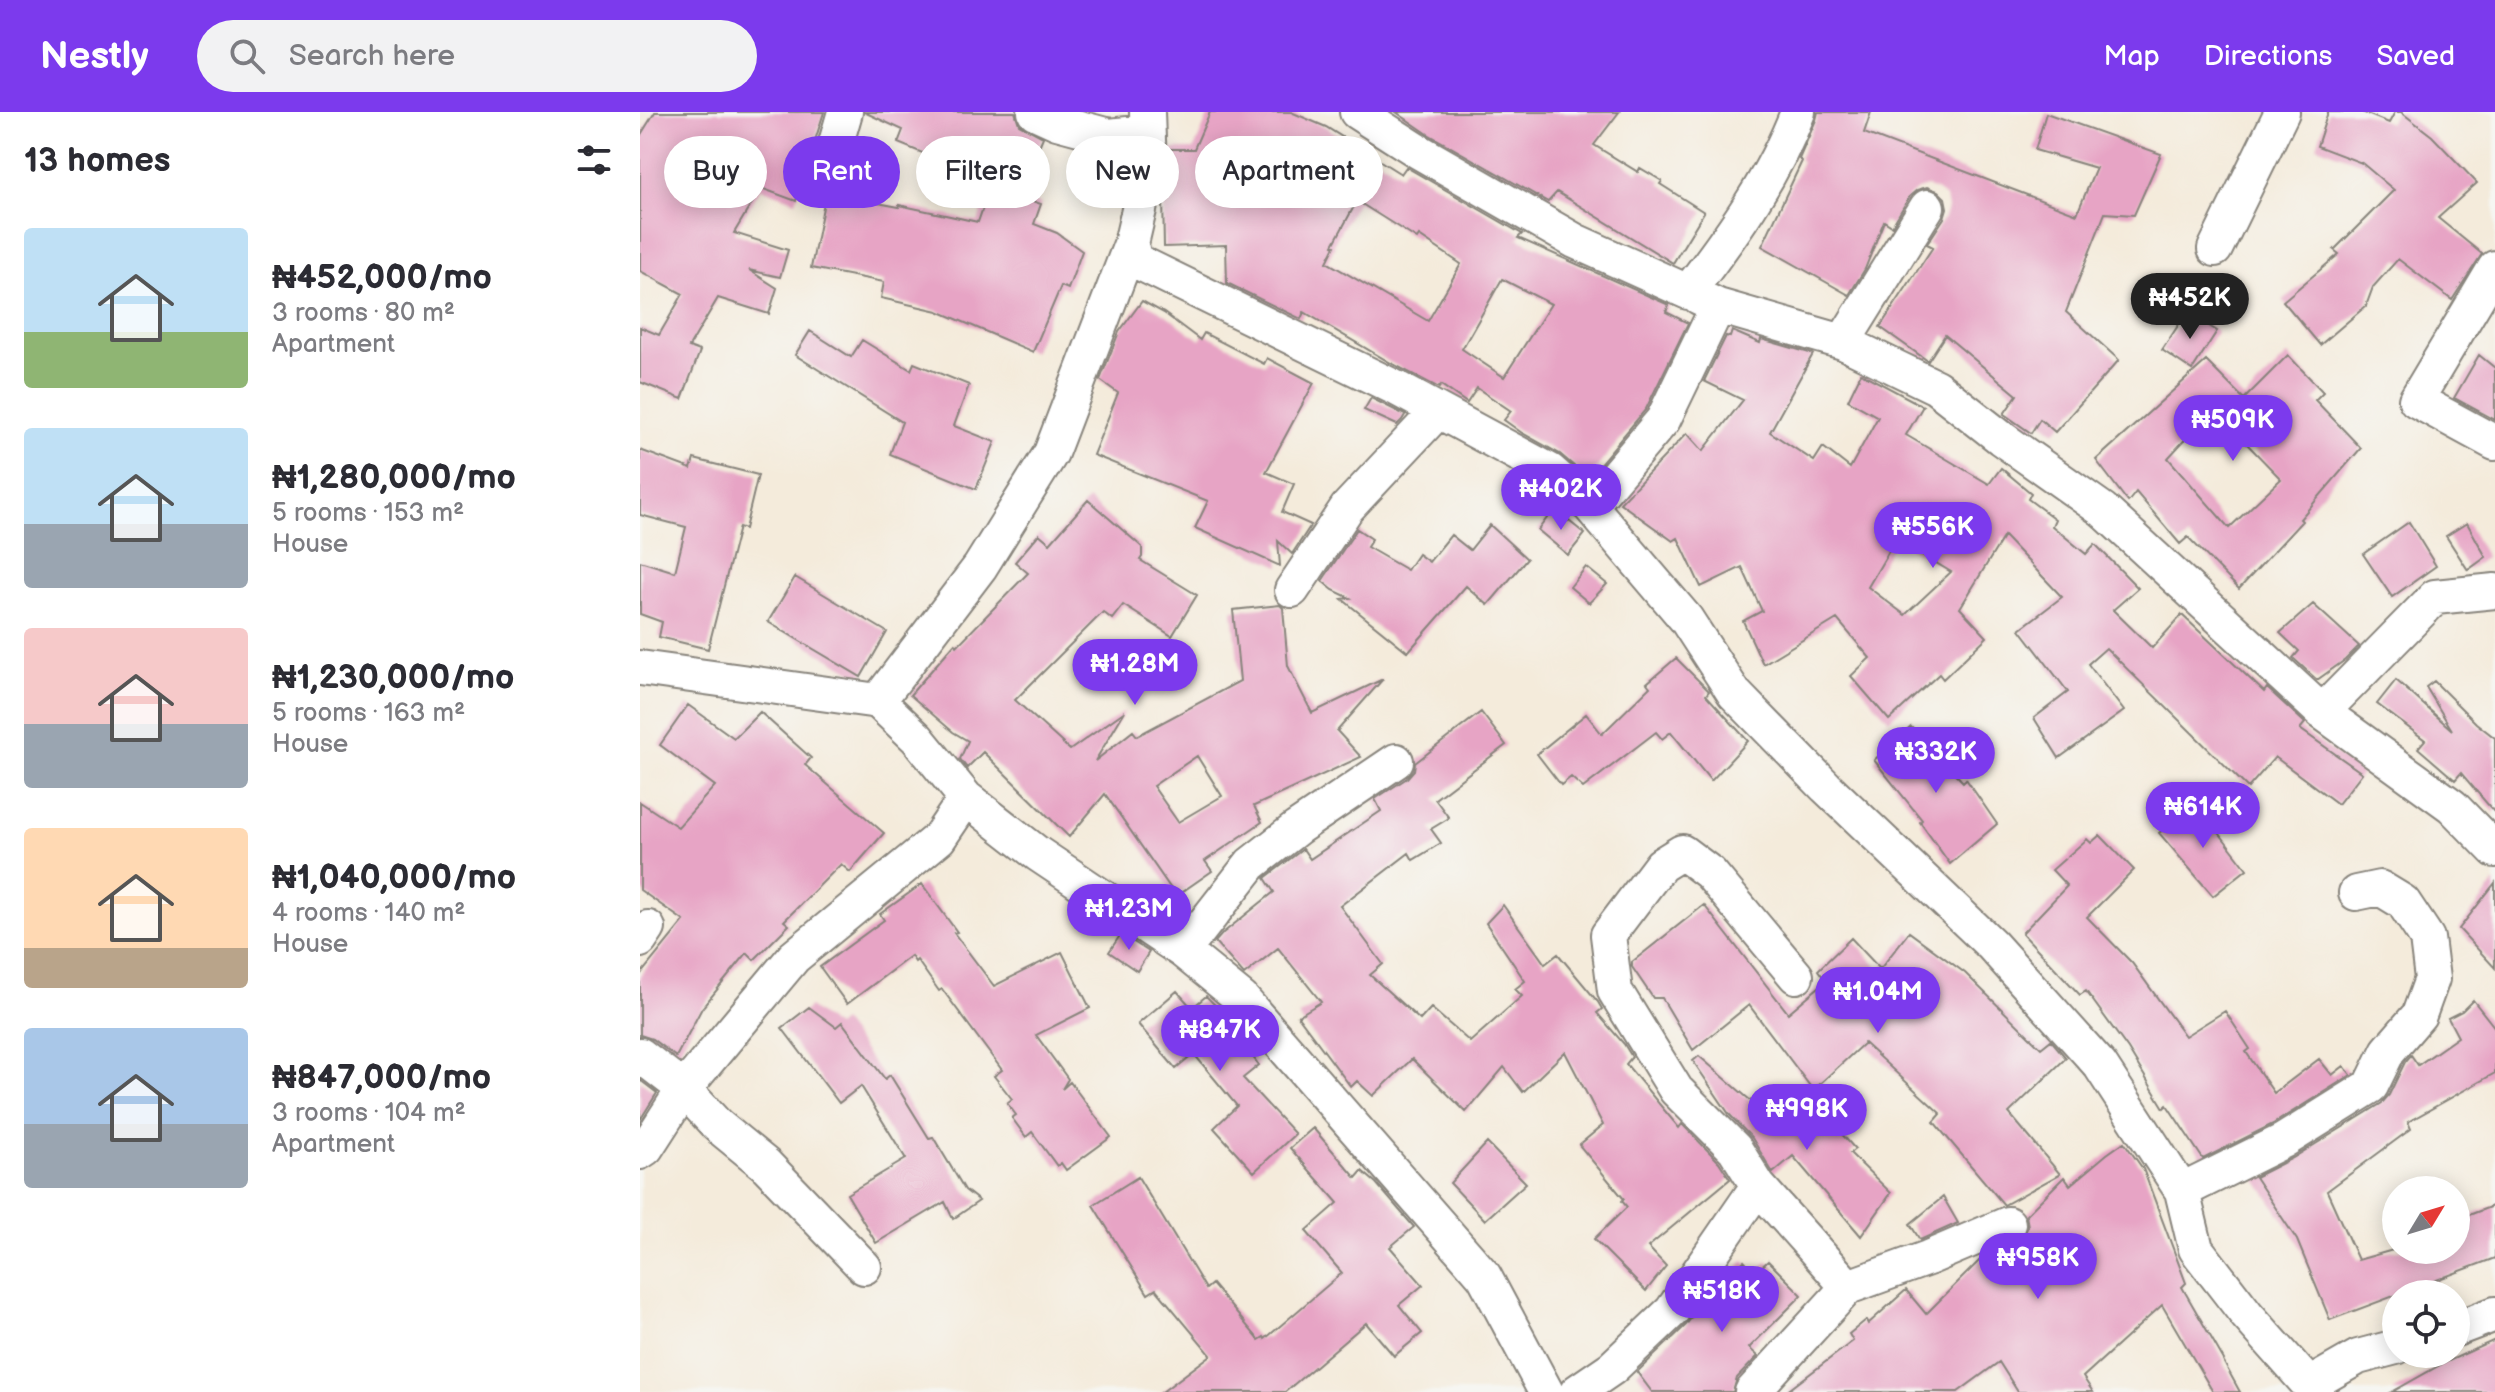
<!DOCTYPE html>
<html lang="en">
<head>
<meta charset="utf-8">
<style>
	body { margin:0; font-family:"Balsamiq Sans",sans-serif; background:#f2f2f3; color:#2b2b33; height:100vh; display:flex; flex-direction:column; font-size:30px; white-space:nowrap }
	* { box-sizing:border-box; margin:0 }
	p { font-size:26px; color:#7c7c81 }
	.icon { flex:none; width:44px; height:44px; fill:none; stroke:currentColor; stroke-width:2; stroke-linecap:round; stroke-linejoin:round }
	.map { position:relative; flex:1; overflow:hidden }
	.drawer { display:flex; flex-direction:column; background:#fff; width:640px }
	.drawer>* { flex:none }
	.top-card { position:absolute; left:24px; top:24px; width:760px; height:72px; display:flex; gap:16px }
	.needle { width:52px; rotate:52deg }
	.fabs { position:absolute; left:1742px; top:1064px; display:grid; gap:16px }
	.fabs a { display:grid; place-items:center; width:88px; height:88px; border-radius:50%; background:#fff; box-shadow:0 4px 20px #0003; font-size:40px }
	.price { position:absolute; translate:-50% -68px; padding:0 18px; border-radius:28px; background:#7c3aed; color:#fff; font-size:26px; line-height:52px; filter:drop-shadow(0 2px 4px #0008) }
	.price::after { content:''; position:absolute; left:50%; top:48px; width:24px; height:18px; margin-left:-12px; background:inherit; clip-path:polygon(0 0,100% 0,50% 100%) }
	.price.on { background:#222; color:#fff }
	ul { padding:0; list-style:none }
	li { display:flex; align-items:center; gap:24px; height:200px; padding:0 24px }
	li span { display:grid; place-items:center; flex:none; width:224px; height:160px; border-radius:8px; color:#555 }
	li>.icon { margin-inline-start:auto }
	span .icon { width:96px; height:96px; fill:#fffc; stroke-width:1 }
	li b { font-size:34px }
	h2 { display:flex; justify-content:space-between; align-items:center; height:96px; padding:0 24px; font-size:34px }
	.chip { padding:0 28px; border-radius:36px; background:#fff; box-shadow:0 4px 20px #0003; font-size:28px; line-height:72px }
	.chip.on { background:#7c3aed; color:#fff }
	header { display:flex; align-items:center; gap:48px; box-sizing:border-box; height:112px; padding:0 40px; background:#7c3aed; color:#fff }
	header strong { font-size:38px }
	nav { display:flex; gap:44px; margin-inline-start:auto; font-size:28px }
	.search { width:560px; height:72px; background:#f2f2f3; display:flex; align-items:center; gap:20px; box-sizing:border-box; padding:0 28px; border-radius:44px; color:#7c7c81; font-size:30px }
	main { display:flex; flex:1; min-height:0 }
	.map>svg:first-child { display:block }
</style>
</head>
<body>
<header>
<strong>Nestly</strong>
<div class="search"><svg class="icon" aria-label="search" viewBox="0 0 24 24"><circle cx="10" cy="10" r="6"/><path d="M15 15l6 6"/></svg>Search here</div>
<nav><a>Map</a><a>Directions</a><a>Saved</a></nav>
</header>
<main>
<section class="drawer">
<h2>13 homes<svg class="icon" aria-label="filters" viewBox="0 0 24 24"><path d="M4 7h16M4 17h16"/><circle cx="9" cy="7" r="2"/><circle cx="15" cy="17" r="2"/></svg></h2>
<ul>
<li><span style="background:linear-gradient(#bfe0f5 65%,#8fb573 0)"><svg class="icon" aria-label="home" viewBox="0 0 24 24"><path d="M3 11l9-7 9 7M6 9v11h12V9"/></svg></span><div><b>₦452,000/mo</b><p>3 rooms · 80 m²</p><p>Apartment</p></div></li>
<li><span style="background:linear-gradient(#bfe0f5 60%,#9aa5b1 0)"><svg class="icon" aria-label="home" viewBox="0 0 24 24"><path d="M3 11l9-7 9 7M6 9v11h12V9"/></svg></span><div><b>₦1,280,000/mo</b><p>5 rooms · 153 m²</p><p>House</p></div></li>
<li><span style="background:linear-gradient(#f6c9c9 60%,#9aa5b1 0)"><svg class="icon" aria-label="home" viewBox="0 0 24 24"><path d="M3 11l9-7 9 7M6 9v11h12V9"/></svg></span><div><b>₦1,230,000/mo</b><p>5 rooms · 163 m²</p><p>House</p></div></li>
<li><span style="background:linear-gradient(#ffd9b3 75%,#b9a48a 0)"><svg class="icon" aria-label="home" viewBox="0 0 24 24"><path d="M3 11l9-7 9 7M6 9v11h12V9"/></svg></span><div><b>₦1,040,000/mo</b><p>4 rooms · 140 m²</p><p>House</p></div></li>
<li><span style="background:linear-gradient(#a9c7e8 60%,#9aa5b1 0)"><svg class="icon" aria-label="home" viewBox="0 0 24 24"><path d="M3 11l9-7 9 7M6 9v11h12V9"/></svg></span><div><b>₦847,000/mo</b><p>3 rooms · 104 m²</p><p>Apartment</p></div></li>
</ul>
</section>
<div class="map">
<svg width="1855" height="1280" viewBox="0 0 1855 1280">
	<rect width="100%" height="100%" fill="#f6f6f2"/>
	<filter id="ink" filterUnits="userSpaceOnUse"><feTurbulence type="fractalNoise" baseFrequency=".0125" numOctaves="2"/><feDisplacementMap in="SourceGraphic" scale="16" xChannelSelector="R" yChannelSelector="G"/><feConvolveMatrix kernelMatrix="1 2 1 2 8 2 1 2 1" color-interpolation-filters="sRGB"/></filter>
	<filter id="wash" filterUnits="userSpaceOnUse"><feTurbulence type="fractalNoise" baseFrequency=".006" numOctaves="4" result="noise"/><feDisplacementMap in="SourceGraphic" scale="32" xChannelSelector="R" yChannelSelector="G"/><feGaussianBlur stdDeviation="1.8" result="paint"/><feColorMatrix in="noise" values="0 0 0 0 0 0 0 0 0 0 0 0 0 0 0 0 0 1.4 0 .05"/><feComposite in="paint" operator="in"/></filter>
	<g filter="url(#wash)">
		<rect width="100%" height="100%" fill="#f4ebdb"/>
		<g id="blocks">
			<path fill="#e7a4c5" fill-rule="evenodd" d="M15 0H184L156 89 121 76 94 121 148 138 140 165 109 158 137 176 129 202 78 186 49 235 60 239 42 287 0 270V215L19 223 43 182 0 159V24Z
				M224 0H375L379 12 403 25 378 84 401 92 394 112 417 121 442 139 428 177 421 174 393 240 298 199 241 186 244 170 171 156 185 85 195 83 259 95V93L338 110 356 58 307 38 302 49 258 31 263 18Z
				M570 0H651L686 15 761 62 766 55 882 122 878 126 1029 193 1026 200 1048 211 1006 297 948 366 920 342 882 321 864 308 871 299 837 276 827 291 801 273 799 276 751 251 664 200 661 207 587 171 586 133 524 135 523 85 529 59 528 37H554ZM717 89 777 127 779 124 821 152 788 209 687 150 695 134 693 133ZM862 167 911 192 864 265 822 237Z
				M756 0H979L954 33 998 60 1000 56 1022 69 1020 72 1064 100 1033 151 917 80 908 90 788 22Z
				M1178 0H1231L1224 21 1437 102 1456 56 1395 38 1406 1 1521 42 1494 103 1465 101 1426 200 1479 248 1415 320 1400 307 1391 321 1364 302 1377 283 1305 223 1288 249 1240 215 1293 135 1287 132 1304 106 1307 96 1305 86 1298 79 1287 75 1277 78 1270 84 1252 114 1244 109 1225 157 1209 183 1122 134 1162 49 1159 47 1176 8Z
				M1688 0H1722L1749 11 1755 0H1761L1792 24 1837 71 1798 106 1842 142 1812 188 1758 147 1733 175 1726 194 1680 233 1643 189 1699 142 1694 138 1754 78 1722 51 1677 34Z
				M502 189 524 201 560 228 564 221 624 252 627 246 674 271 626 360 654 372 642 400 671 413 652 442 638 429 640 454 555 416 568 389 453 343 478 281 460 268 479 220Z
				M1547 200 1577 219 1552 258 1522 238Z
				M170 219 211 245 222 228 271 258 274 251 329 273 314 314 355 330 336 377 250 342 262 310 155 243Z
				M1092 219 1120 231 1121 227 1173 242 1130 320 1174 349 1183 335 1210 356 1238 305 1208 288 1221 261 1283 294 1266 323 1349 372 1361 356 1391 381 1388 387 1415 407 1412 414 1446 442 1455 432 1498 476 1473 498 1512 536 1542 503 1624 580 1627 576 1665 611 1660 617 1722 661 1698 692 1635 645 1608 676 1466 536 1448 552 1484 599 1419 646 1394 606 1428 580 1380 517 1422 485 1364 424 1320 496 1347 525 1303 567 1299 562 1249 608 1211 564 1230 546 1197 507 1123 552 1103 509 1122 499 1102 455 1061 475 1038 426 1033 429 980 391 1047 321 1063 339 1103 288 1064 269 1086 224 1090 225ZM1256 427 1311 460 1265 503 1228 475Z
				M1648 243 1683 280 1675 288 1721 336 1660 407 1662 409 1599 477 1548 425 1540 432 1496 380 1488 390 1456 348 1566 249 1604 287ZM1573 297 1641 367 1589 416 1528 346Z
				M1839 243 1855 256V308L1814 286Z
				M731 286 765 303 762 308 757 313 724 298Z
				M0 338 51 357 54 347 118 363 105 417 99 415 68 537 19 525 22 510 0 502V449L35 460 46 415 0 403Z
				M448 388 502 435V445L500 448 557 483 532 524 483 493 472 507 463 500 375 588 430 638 485 599 455 649 493 619 497 624 600 569 593 498 640 493 643 496 648 554 672 601 743 567 697 619 721 645 614 694 622 710 565 749 572 759 536 784 465 682 429 725 343 640 327 656 320 647 328 629 313 620 270 583 315 531 317 534 388 461 375 450 399 422 410 431ZM557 644 582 684 538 710 513 674Z
				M914 397 945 422 928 443 898 418Z
				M1769 410 1796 454 1752 485 1723 442Z
				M1827 411 1846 445 1828 458 1806 424Z
				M850 413 887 447 848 493 826 474 768 540 702 487 710 486 693 478 682 469 717 417 732 427 727 435 767 458 778 442 789 450 811 423 830 438Z
				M946 455 967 472 949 491 930 475Z
				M155 465 247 520 221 565 128 510Z
				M1673 492 1719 534 1705 548 1677 568 1653 546 1659 539 1640 521Z
				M1036 546 1069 579 1066 583 1108 629 1071 669 1031 620 1022 627 1016 620 943 676 931 665 921 673 897 642 946 602 962 622 1010 575 1007 571Z
				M1756 568 1812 618 1786 575 1794 569 1836 611 1855 626V701L1821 661 1815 668 1778 636 1785 628 1737 592Z
				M48 593 94 626 120 600 171 646 165 653 244 721 210 760 201 752 144 809 149 813 114 848 107 841 62 896 36 945 12 927 0 923V863L44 809 0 778V690L38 715 75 674 20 633Z
				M841 600 866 633 795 687 809 706 791 717 801 731 773 748 769 741 700 794 743 852 730 863 780 908 791 896 830 930 882 884 875 877 885 869 846 811 863 793 905 852 918 842 958 890 962 897 957 901 984 932 992 945 986 952 1039 1016 1042 1012 1079 1050 1090 1067 1008 1135 1026 1154 1006 1179 954 1127 987 1095 982 1089 984 1087 939 1033 963 1013 925 940 883 980 864 955 826 1000 772 947 733 984 717 969 711 975 658 904 681 890 638 836 604 863 575 830 583 821 634 780 625 766 663 737 670 747 741 699 735 687 767 666 774 658 775 651Z
				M1271 615 1323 670 1326 667 1357 712 1310 752 1280 710 1282 708 1234 648Z
				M1556 691 1607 757 1573 784 1519 721Z
				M1460 723 1494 758 1447 805 1492 851 1545 924 1585 899 1610 937 1606 940 1634 981 1679 947 1692 963 1704 954 1711 963 1633 1012 1563 1047 1527 993 1524 996 1488 937 1446 879 1440 883 1382 821 1427 774 1412 758 1447 727 1451 731Z
				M1855 771V856L1819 817Z
				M282 772 317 820 314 821 354 874 422 840 450 896 396 923 428 967 422 977 430 970 471 1025 426 1058 421 1051 417 1054 392 1020 386 1025 372 1006 376 1003 367 991 372 987 354 964 362 958 302 877 299 879 277 848 275 850 271 844 207 892 180 855 244 808 240 802Z
				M1064 793 1148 901 1186 869 1178 858 1211 826 1240 857 1269 820 1325 861 1401 936 1411 928 1426 946 1369 1001 1420 1062 1364 1093 1294 1010 1301 1002 1224 931 1173 978 1109 893 1053 938 1022 886H1013L992 855V850Z
				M481 822 509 840 497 859 469 840Z
				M537 879 552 896 566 884 586 904 583 907 619 953 603 966 655 1022 614 1060 574 1016 597 994 554 942 536 957 498 912Z
				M1833 888 1855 916V961L1768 1010 1771 1017 1687 1079 1718 1148 1753 1138H1816V1108L1855 1093V1146L1690 1208 1657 1128 1615 1065 1653 1046 1742 991 1749 983 1765 950 1771 943 1778 953 1818 925 1808 906 1822 899Z
				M169 895 196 915 202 910 245 967 250 963 289 1026 293 1025 325 1078 339 1089 313 1107 305 1090 236 1131 207 1082 266 1047 221 974 199 991 142 916Z
				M1059 944 1147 1020 1176 993 1215 1037 1210 1041 1251 1081 1221 1124 1153 1044 1133 1061 1112 1026 1089 1002 1053 949Z
				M0 968 17 981 0 1008Z
				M673 1016 716 1066 722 1059 736 1071 774 1115 750 1135 783 1173 759 1193 782 1221 754 1244 726 1211 645 1280H522L571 1243 516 1177 508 1182 453 1093 498 1065 566 1177 572 1172 619 1228 624 1225 625 1227 702 1161 666 1119 698 1091 650 1036Z
				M1484 1030 1503 1057 1546 1171 1542 1175 1584 1248 1583 1249 1600 1280H1573L1522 1193 1443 1265 1453 1280H1378L1359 1250 1318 1280H1146L1213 1229 1209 1222 1226 1208 1228 1212 1266 1178 1286 1202 1345 1143 1376 1130 1383 1125 1388 1114 1386 1103 1424 1065 1430 1073 1467 1042Z
				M847 1031 886 1071 845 1108 810 1071Z
				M1303 1085 1318 1111 1280 1128 1270 1112Z
				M1104 1149 1115 1161 1128 1149 1162 1183 1109 1236 1118 1244 1097 1266 1093 1280H1012L997 1260 1046 1213 1065 1187Z
				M1855 1228V1280H1752L1802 1252Z"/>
		</g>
	</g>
	<g filter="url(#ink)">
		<use href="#blocks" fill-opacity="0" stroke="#88847c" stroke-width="2"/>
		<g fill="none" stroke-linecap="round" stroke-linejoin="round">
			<g stroke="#88847c" stroke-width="38">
				<path id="minor" d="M395 0 417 10 469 24 507 20
					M717 0 778 39 935 129 1048 180C1091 124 1133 66 1158 0
					M186 66 205 0
					M491 132 494 148 758 277 910 359 950 394 1046 507 1094 581 1186 675 1352 833 1460 953 1542 1079 1556 1137 1607 1203 1669 1273 1718 1245 1756 1235
					M1575 137 1642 0
					M1855 156 1776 288 1855 331
					M1078 194 1203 230 1296 275 1361 326 1463 398 1682 600 1812 694 1855 738
					M1203 230 1287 95
					M950 394 1023 308 1078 194 1059 185
					M652 478 707 396 797 300
					M0 556 238 589 277 626 326 686 398 742 543 839 602 887 844 1164 906 1280
					M238 589 340 455 411 341 491 132 509 55 507 0
					M1682 600 1795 485 1855 479
					M0 828 8 816
					M543 839 611 752 657 716 756 649
					M1156 864 1070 761 1042 740 1021 753 968 823 975 879 1036 978 1095 1037 1118 1074 1208 1175
					M0 943 44 977 77 1013 126 1053 224 1155
					M0 1040 6 1036 44 977 154 845 299 726 326 686
					M1542 1079 1643 1029 1731 974 1748 939 1779 903 1792 867 1787 826 1763 790 1740 776 1716 781
					M1816 1217 1855 1202
					M937 1280 972 1256 1032 1199 1118 1074
					M1112 1280 1208 1175 1288 1146 1368 1112"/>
			</g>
			<use href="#minor" stroke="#fff" stroke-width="34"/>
		</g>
	</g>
</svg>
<div class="fabs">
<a><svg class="needle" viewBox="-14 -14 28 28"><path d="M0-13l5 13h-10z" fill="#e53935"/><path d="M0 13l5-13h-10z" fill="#7c7c81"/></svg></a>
<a><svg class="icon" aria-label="locate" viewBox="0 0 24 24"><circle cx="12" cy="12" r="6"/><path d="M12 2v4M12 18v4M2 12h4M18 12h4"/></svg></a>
</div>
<b class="price on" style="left:1550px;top:229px">₦452K</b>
<b class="price" style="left:1593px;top:351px">₦509K</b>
<b class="price" style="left:921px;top:420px">₦402K</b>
<b class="price" style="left:1293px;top:458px">₦556K</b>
<b class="price" style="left:495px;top:595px">₦1.28M</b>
<b class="price" style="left:1296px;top:683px">₦332K</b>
<b class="price" style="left:1563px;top:738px">₦614K</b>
<b class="price" style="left:489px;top:840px">₦1.23M</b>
<b class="price" style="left:1238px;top:923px">₦1.04M</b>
<b class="price" style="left:580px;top:961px">₦847K</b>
<b class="price" style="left:1167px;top:1040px">₦998K</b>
<b class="price" style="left:1398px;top:1189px">₦958K</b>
<b class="price" style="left:1082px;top:1222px">₦518K</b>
<div class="top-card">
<a class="chip">Buy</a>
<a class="chip on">Rent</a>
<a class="chip">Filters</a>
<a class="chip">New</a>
<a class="chip">Apartment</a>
</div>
</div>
</main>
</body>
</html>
